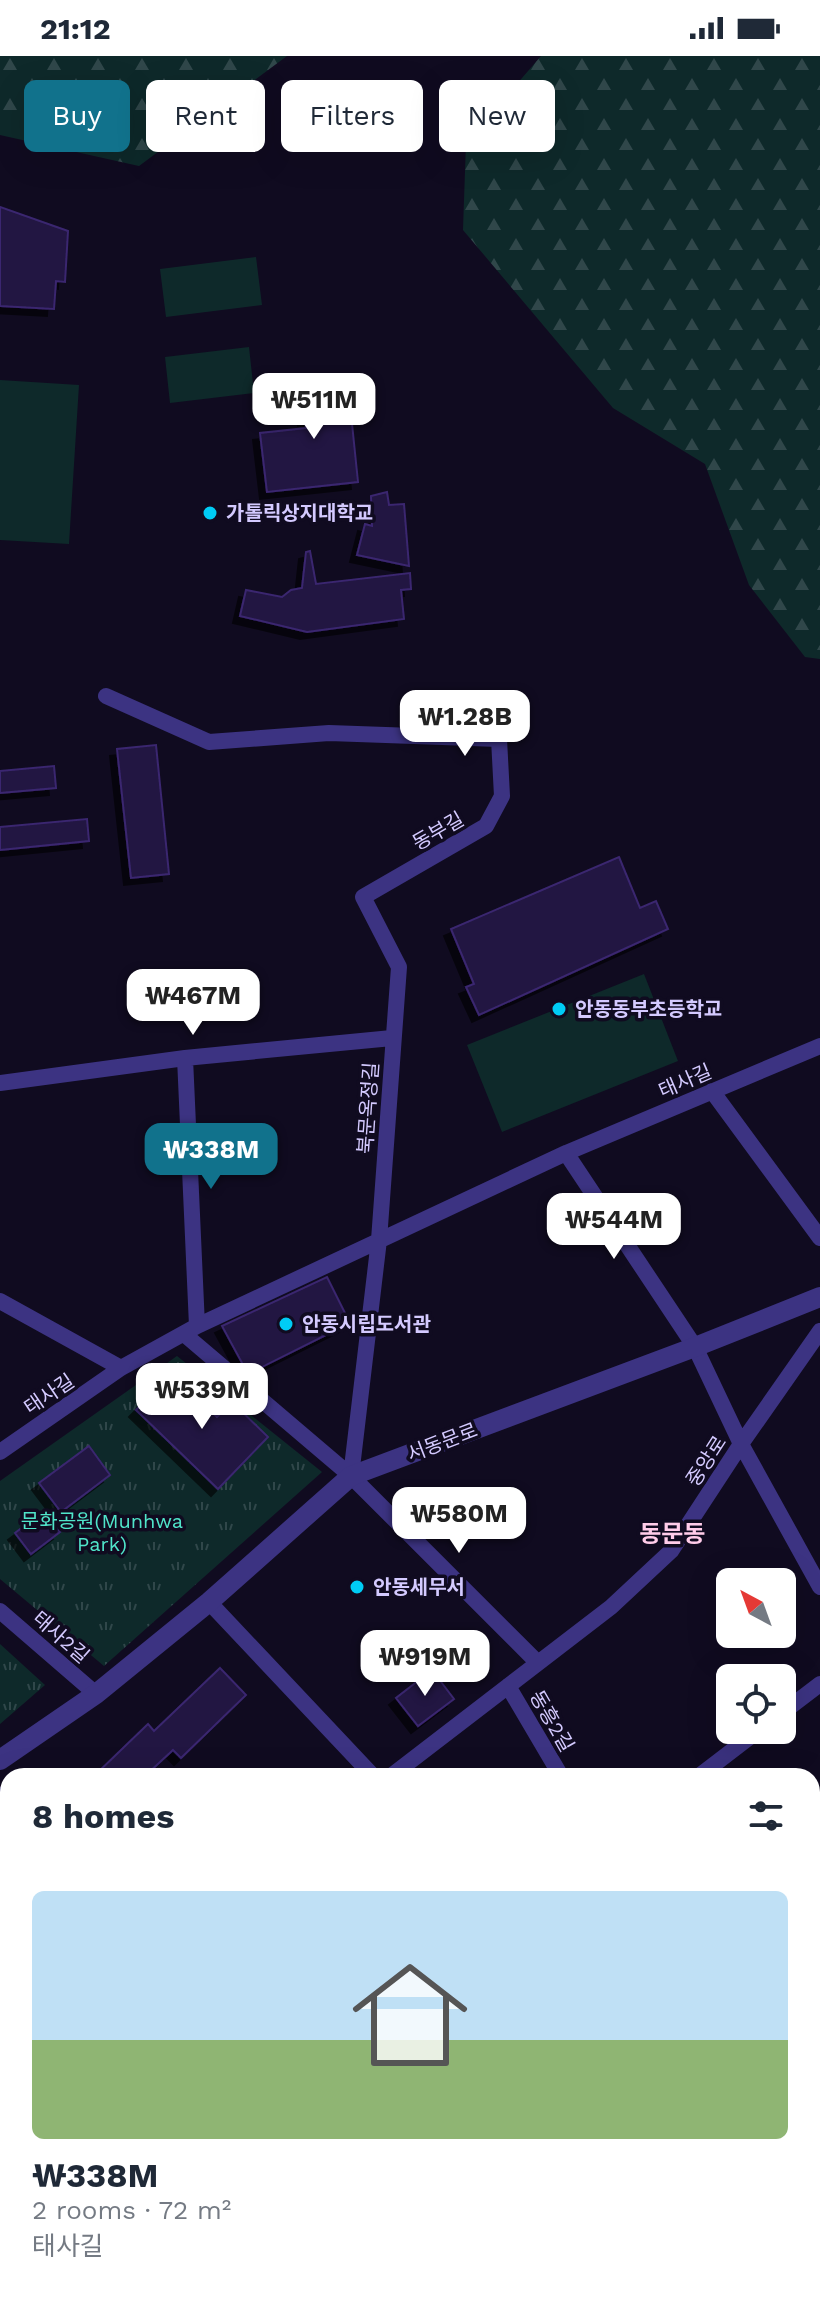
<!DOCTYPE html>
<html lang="en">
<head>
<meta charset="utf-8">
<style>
	body { margin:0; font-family:"Work Sans","Noto Sans KR",sans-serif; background:#f2f2f3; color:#1f2937; height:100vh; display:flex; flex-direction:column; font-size:30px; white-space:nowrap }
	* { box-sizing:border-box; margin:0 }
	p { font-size:26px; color:#747a83 }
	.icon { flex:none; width:44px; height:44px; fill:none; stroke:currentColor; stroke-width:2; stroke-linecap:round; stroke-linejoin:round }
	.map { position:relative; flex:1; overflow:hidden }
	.details { position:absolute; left:0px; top:1712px; width:820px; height:536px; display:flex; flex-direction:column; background:#fff; border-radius:24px 24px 0 0; box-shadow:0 8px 32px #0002 }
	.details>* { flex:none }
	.top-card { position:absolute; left:24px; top:24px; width:772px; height:72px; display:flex; gap:16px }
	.needle { width:52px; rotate:319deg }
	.controls { position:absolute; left:716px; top:1512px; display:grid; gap:16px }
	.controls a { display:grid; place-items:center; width:80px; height:80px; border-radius:12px; background:#fff; box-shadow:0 8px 32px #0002; font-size:40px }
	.price { position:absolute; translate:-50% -68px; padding:0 18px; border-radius:16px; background:#fff; color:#222; font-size:26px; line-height:52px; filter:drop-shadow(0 2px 4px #0008) }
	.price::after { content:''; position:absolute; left:50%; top:48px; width:24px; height:18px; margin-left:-12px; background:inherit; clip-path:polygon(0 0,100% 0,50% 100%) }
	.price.selected { background:#11728c; color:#fff }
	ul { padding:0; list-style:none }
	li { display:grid; align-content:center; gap:16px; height:424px; padding:0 32px }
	li span { display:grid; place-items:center; height:248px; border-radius:12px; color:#555 }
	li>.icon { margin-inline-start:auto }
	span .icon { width:144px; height:144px; fill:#fffc; stroke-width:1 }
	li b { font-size:34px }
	h2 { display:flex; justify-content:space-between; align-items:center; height:96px; padding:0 32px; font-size:34px }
	.chip { padding:0 28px; border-radius:12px; background:#fff; box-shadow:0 8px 32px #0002; font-size:28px; line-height:72px }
	.chip.selected { background:#11728c; color:#fff }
	.status { display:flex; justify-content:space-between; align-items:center; height:56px; padding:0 40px; background:#fff; direction:ltr }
	.status svg { height:22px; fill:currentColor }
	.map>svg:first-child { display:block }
</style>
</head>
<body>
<div class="status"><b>21:12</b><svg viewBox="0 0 49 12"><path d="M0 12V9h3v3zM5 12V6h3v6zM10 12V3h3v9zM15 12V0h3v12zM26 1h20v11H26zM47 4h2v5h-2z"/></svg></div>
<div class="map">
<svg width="820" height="2248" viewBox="0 0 820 2248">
	<defs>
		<pattern id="grass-tufts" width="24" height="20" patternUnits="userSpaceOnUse" patternTransform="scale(2)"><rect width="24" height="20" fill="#0e292a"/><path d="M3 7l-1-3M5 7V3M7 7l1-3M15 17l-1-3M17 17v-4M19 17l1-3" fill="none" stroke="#30474a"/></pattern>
		<pattern id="forest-firs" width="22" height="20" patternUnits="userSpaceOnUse" patternTransform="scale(2)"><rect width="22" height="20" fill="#0e292a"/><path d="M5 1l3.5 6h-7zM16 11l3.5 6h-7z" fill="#30474a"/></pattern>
		<filter id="shadow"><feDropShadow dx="-7" dy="7" stdDeviation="0" flood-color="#0009"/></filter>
	</defs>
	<rect width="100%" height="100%" fill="#100b20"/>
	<path fill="url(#grass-tufts)" d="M177 1300 322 1416 104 1610 0 1523V1425Z
		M0 1588 45 1629 0 1668Z"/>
	<path fill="url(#forest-firs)" d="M0 0H287L139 110 0 79Z
		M541 0H820V603L805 601 749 529 705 408 613 352 463 174 466 87Z"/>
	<path fill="#0e292a" d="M256 201 262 249 166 261 160 213Z
		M249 291 254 337 170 347 165 301Z
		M0 324 79 329 69 488 0 484Z
		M644 918 678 1005 502 1076 467 989Z"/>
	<path fill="#221642" stroke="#3a276f" stroke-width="2" filter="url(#shadow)" d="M0 151 68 175 65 226 56 225 54 253 0 250Z
		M347 319 358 426 267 436 260 377 306 372 300 324Z
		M387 436 389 449 404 448 409 510 357 499 365 468 372 470 371 440Z
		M310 495 316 528 410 517 411 533 401 534 404 563 307 576 240 560 246 534 282 541 291 534 302 532 306 496Z
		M156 689 169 818 131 822 117 693Z
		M54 710 56 732 0 737V715Z
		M87 763 89 785 0 794V771Z
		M619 801 640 852 656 845 668 873 479 959 466 931 474 928 451 873Z
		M327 1221 350 1267 248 1318 222 1270Z
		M172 1318 217 1361 232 1346 268 1381 218 1433 136 1354Z
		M89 1390 110 1419 61 1456 39 1427Z
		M44 1455 60 1476 31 1498 15 1477Z
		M220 1612 246 1639 181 1702 173 1694 145 1720H94L148 1668 154 1675Z
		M432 1614 454 1643 418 1670 396 1642Z"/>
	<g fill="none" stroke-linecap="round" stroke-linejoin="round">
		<path stroke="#3c3382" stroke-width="16" d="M106 640 209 686 329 677 499 683 502 740 486 770 363 841 399 911 379 1184 351 1420
			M185 1002 197 1270
			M0 1027 185 1002 392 982
			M712 1035 820 1182
			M566 1097 695 1291 741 1388 820 1531
			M0 1245 121 1312
			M184 1278 351 1420 538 1607
			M0 1396 121 1312 197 1270 566 1097 820 990
			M209 1546 373 1720
			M0 1555 96 1638
			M508 1630 561 1720
			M782 1657 820 1628
			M391 1720 611 1551 671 1495 741 1388 820 1275
			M699 1720 759 1674
			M0 1985 8 1982
			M0 2163 8 2159
			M0 2222 8 2237
			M170 2240 174 2248
			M271 2248 285 2240"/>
		<path stroke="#3c3382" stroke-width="20" d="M0 1704 96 1638 209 1546 351 1420 695 1291 820 1241
			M0 1741 8 1752
			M812 1929 820 1917
			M812 1964 820 1952
			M341 2240 346 2248
			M578 2248 584 2240
			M603 2248 609 2240"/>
	</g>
	<g fill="#00ccf5" stroke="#100b20" stroke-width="3">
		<circle cx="210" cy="457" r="8"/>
		<circle cx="559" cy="953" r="8"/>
		<circle cx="286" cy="1268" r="8"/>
		<circle cx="357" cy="1531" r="8"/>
	</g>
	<g text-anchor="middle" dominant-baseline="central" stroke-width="7" stroke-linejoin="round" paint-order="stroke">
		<g font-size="20" font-weight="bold" fill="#d4caff" stroke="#100b20" text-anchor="start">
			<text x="226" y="457">가톨릭상지대학교</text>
			<text x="575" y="953">안동동부초등학교</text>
			<text x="302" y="1268">안동시립도서관</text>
			<text x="373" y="1531">안동세무서</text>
		</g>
		<g font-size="20" fill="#d4caff" stroke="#100b20">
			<text transform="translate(438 775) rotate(-30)">동부길</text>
			<text transform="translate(685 1025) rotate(-23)">태사길</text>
			<text transform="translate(368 1052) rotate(-86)">북문옥정길</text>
			<text transform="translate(49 1338) rotate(-34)">태사길</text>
			<text transform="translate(442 1386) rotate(-21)">서동문로</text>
			<text transform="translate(706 1405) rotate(-57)">중앙로</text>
			<text transform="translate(61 1581) rotate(41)">태사2길</text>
			<text transform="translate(552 1665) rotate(60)">동흥2길</text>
		</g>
		<g font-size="20" fill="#50e5ca" stroke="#100b20">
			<text x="102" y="1465">문화공원(Munhwa<tspan x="102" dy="23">Park)</tspan></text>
		</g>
		<g font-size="24" font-weight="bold" fill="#ffcce9" stroke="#100b20">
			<text x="672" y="1478">동문동</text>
		</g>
	</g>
</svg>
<div class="controls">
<a><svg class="needle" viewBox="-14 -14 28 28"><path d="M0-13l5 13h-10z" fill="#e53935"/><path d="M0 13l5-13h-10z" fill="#747a83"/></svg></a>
<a><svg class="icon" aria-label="locate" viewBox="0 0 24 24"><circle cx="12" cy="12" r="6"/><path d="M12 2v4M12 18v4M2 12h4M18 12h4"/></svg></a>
</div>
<b class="price" style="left:314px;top:385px">₩511M</b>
<b class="price" style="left:465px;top:702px">₩1.28B</b>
<b class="price" style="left:193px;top:981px">₩467M</b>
<b class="price selected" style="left:211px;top:1135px">₩338M</b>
<b class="price" style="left:614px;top:1205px">₩544M</b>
<b class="price" style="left:202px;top:1375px">₩539M</b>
<b class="price" style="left:459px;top:1499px">₩580M</b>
<b class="price" style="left:425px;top:1642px">₩919M</b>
<div class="top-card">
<a class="chip selected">Buy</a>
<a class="chip">Rent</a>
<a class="chip">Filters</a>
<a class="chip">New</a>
</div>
<section class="details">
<h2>8 homes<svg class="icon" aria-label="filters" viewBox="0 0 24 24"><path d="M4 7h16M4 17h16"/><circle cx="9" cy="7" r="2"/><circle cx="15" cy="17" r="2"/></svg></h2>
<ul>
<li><span style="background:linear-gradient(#bfe0f5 60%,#8fb573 0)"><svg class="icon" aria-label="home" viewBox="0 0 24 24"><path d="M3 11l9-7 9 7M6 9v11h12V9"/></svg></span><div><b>₩338M</b><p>2 rooms · 72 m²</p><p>태사길</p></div></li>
</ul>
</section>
</div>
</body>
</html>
